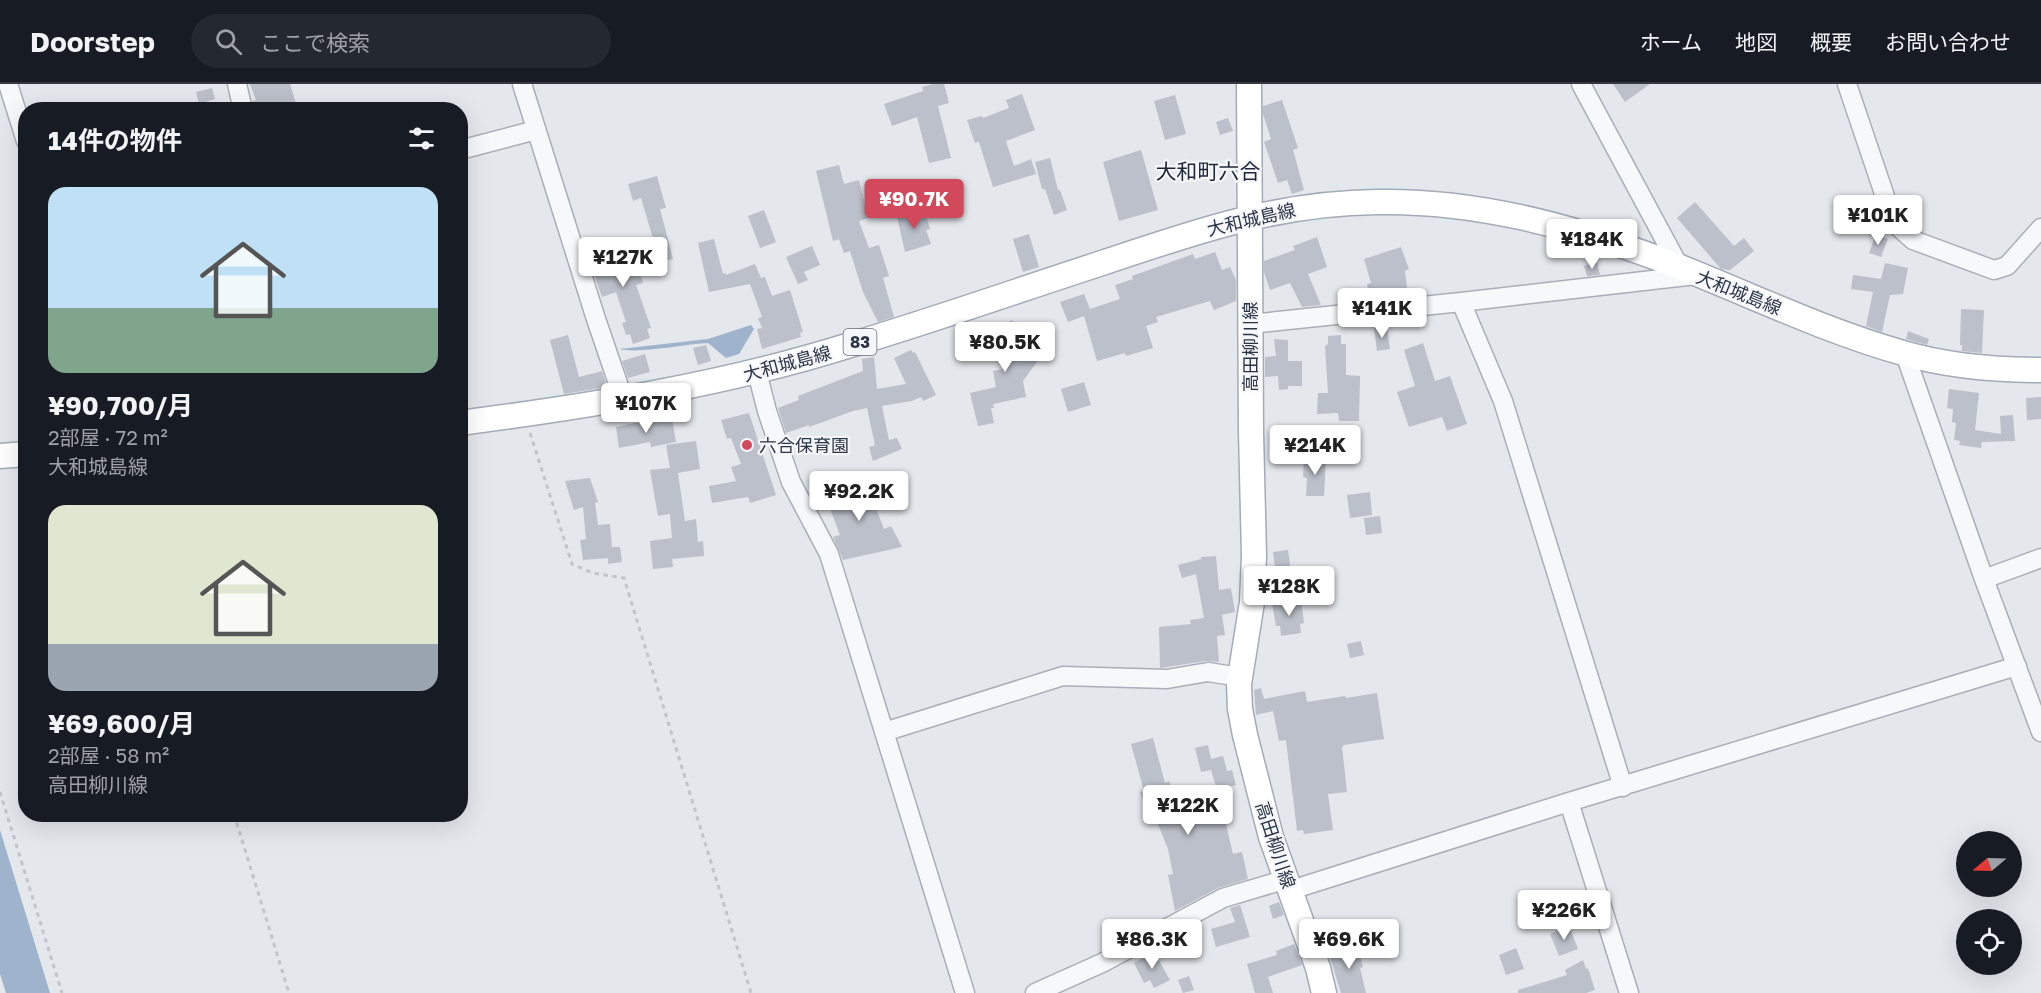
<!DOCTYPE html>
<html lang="ja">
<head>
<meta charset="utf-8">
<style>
	body { margin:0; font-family:"Golos Text","Noto Sans JP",sans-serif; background:#242831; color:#f1f3f6; height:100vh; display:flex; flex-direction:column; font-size:22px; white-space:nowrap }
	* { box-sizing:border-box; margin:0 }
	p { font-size:20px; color:#9ea1a6 }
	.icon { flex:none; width:33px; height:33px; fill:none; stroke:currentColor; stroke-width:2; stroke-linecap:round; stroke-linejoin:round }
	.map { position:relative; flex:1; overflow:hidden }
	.side { position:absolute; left:18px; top:18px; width:450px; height:720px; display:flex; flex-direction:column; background:#171b24; border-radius:24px; box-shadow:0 6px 24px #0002 }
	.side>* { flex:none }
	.needle { width:39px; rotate:251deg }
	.controls { position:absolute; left:1956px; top:747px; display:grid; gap:12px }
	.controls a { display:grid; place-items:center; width:66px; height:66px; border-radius:50%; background:#171b24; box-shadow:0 6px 24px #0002; font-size:30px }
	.price { position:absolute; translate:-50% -51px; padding:0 14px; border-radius:6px; background:#fff; color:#222; font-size:20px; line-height:39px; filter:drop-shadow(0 2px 3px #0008) }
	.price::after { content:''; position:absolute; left:50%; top:36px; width:18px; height:14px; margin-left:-9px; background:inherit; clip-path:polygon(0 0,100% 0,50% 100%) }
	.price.active { background:#d1495b; color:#fff }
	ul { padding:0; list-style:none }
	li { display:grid; align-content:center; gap:12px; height:318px; padding:0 30px }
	li span { display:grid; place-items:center; height:186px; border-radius:18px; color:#555 }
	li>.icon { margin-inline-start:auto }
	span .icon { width:108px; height:108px; fill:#fffc; stroke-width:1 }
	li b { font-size:26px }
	h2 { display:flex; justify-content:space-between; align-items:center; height:72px; padding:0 30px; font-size:26px }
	header { display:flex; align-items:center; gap:36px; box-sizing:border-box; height:84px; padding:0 30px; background:#171b24; border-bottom:2px solid #363941 }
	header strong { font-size:28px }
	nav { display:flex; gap:33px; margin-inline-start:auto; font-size:21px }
	.search { width:420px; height:54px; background:#242831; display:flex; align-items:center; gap:15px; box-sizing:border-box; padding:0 21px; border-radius:33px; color:#9ea1a6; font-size:22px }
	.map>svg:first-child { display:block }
</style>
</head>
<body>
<header>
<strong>Doorstep</strong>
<div class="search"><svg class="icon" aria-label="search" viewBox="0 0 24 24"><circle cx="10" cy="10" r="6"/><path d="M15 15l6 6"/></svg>ここで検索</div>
<nav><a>ホーム</a><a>地図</a><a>概要</a><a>お問い合わせ</a></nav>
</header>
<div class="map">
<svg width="2041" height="909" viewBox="0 0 2041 909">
	<rect width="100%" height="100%" fill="#e4e7ec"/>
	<path fill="#9fb4cc" d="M751 241 754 245 739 270 726 274 708 259C685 260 639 270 620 265L708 255Z
		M0 746 50 909H6L0 890Z"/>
	<path fill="#bbc0ca" d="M250 0H290L298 26H254L252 17 256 16Z
		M933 0H944L949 19 938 22 951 74 929 79 917 33 892 42 884 20 923 7 922 3Z
		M1613 0H1650L1625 18Z
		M212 4 215 15 199 20 196 8Z
		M1022 10 1035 46 1006 57 1014 82 1031 75 1036 90 993 103 979 58 975 59 967 36 982 32 983 34 1009 24 1006 16Z
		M1175 11 1186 50 1165 56 1154 17Z
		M1282 16 1298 64 1293 66 1304 106 1292 110 1287 96 1278 99 1264 58 1271 55 1263 30V22Z
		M1228 34 1233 47 1220 51 1216 38Z
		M1141 66 1158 126 1119 137 1103 78Z
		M1050 74 1058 106H1060L1067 126 1054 131 1045 105H1042L1035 78Z
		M839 81 844 100 859 96 865 121 867 120 871 133 859 137 869 164 879 161 889 192 883 194 894 233 878 238 863 208 850 167 844 169 839 155 833 157 816 87Z
		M657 92 666 124 660 125 673 175 660 178 641 114 633 117 628 100Z
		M1695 118 1734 162 1744 154 1754 167 1730 186 1721 185 1677 134Z
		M924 125 930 145 926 146 931 160 905 168 897 133Z
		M764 126 776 158 760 164 748 132Z
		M1029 150 1039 183 1023 188 1013 155Z
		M1876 150 1888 155 1881 173 1869 169Z
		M1317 153 1327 183 1308 190 1321 221 1302 223 1290 199 1270 206 1264 188V177L1295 166 1293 162Z
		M714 155 723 190 726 189V191L755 180 761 194 765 193 772 212 790 206 803 248 800 249 801 253 762 265 757 245 762 244 758 234 762 233 750 200 709 208 698 159Z
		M812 162 820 181 804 188 808 196 798 200 786 173Z
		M1401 163 1409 185 1405 187 1408 212 1370 216 1367 200 1371 199 1364 175Z
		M605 164 608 172 633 165 643 199 636 201 651 244 647 245 650 254 633 260 630 250 626 251 622 239 626 238 616 208 602 213 587 170Z
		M1215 168 1222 186 1230 183 1236 196V217L1214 226 1210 217 1156 233 1158 238 1146 242 1153 264 1126 272 1125 269 1097 277 1084 232 1068 238 1060 218 1084 210 1090 225 1120 215 1115 201 1133 195 1132 192 1193 170 1195 175Z
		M1597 178 1600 191 1587 192 1584 182Z
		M1885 179 1908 184 1903 210 1890 211 1882 248 1866 242 1873 208 1851 205 1853 191 1881 195Z
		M1961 225 1984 226 1982 269 1962 267V261H1960Z
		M1012 236 1023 253 1015 258 1039 275 1023 297 1026 313 993 320 994 324H991L994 339 978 342 970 309 996 303 993 287 1008 284 987 252Z
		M1387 243 1390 265 1377 267 1374 244Z
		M1908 247 1929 255 1927 261 1906 255Z
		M568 251 579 293 602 287 607 303 564 310 550 256Z
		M1341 251V260H1346V291L1360 292 1359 337H1339L1338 329 1317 330 1318 309H1328L1325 262 1328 260V252Z
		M1274 255 1288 256V277H1302V302H1288V305L1279 306 1278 292 1265 293V273L1276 272Z
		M1423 259 1435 297 1450 292 1467 340 1447 347 1442 333 1409 343 1397 308 1415 302 1404 266Z
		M706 261 711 277 698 281 693 264Z
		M911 266 913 269 915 268 936 311 923 317 921 313 912 317 882 322 889 356 897 354 902 365 873 377 869 363 875 361 867 324 853 327 809 343V341L786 349 778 324 799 316 798 312 863 287 862 275 874 273 877 305 906 300 894 274Z
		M645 270 650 288 628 294 622 277Z
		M1084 298 1091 321 1068 328 1061 305Z
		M1949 305 1979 309 1975 346 2001 350 2000 332 2013 331 2015 357 1982 358 1981 364 1959 361 1960 357 1954 356 1956 339 1952 338 1953 325 1947 324Z
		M2041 313V335L2027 336 2026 314Z
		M749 329 776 411 750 419 748 413 712 419 709 402 736 397 731 383 741 380 731 354 727 355 721 336Z
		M672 335 676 358 651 363 650 358 619 364 616 343 644 337V339Z
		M696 357 700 385 678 389 685 437 696 435 698 458 703 457 704 472 672 475 673 483 653 485 650 457 672 454 670 430 658 432 650 386 670 384 666 361Z
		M1304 373 1326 374 1324 412H1306L1307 394 1303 393Z
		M590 394 598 418 595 419 598 441 610 440 612 463H620L622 478 608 480V474L583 476 580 456 586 455 583 423 574 426 565 397Z
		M864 394 884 445 891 442 902 463 843 476 833 453 840 451 824 409Z
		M1370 408 1372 431 1350 434 1347 411Z
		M1380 432 1382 449 1366 451 1364 434Z
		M1288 466 1291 489 1276 491 1273 468Z
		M1216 472 1219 506 1231 504 1235 528 1222 531 1225 551 1217 552 1219 578 1206 577 1160 584 1159 543 1191 540 1190 536 1204 534 1196 490 1182 494 1178 481 1201 475V473Z
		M1301 515 1304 539 1300 540 1301 549 1281 552 1280 542H1276L1272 519Z
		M1361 557 1364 571 1350 574 1347 560Z
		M1261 604 1264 615 1305 607 1307 618 1345 612 1346 614 1377 609 1384 655 1344 661 1342 663 1347 708 1328 710 1333 746 1304 750 1303 746 1297 747 1286 656 1279 657 1273 627 1256 631 1254 606Z
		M1153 654 1165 699 1169 697 1177 719 1173 720 1181 742 1213 734 1207 712 1219 710 1233 770 1242 768 1248 795 1218 804 1175 827 1168 791 1173 790 1168 765 1153 728 1148 730 1140 708 1144 707 1131 660Z
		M1208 661 1211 675 1223 672 1227 687 1232 686 1236 701 1217 706 1211 686 1201 688 1195 664Z
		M1279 818 1284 831 1273 835 1269 822Z
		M1240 821 1250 853 1216 863 1211 845 1235 838 1230 824Z
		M1569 842 1578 865 1559 872 1550 850Z
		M1357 859 1363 883 1360 884 1366 909H1341L1330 873 1342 869 1341 863Z
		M1294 860 1302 881 1268 893 1273 909H1255L1247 880 1277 871 1276 867Z
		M1516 864 1524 885 1506 891 1499 871Z
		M1154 868 1170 896 1154 904 1150 896 1144 899 1134 879Z
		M1583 876 1586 885 1588 884 1595 906 1586 909H1518V906L1567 891 1565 886Z
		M1189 892 1194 906 1183 909 1178 896Z"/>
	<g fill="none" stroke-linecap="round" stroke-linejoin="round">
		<g stroke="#a9aeb7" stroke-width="21">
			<path id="minor" d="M8 0 26 57
				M237 0 243 26
				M522 0 596 235 623 314
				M1581 0 1680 184
				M1847 0 1894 139 1913 156 1994 186 2007 182 2041 144
				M460 66 536 46
				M1461 218 1503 317 1623 703
				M1250 240 1461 218 1696 191
				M1905 270 1984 495 2041 648
				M757 288 767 327 791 398 829 470 965 909
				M1984 495 2041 474
				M884 648 1063 592 1167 595 1208 588 1240 593
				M1569 718 1629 909
				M1291 806 1569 718 2017 582
				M1035 909 1102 879 1223 814 1287 795"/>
		</g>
		<g stroke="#a3abb8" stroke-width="27">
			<path id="major" d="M1249 0 1251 348 1254 472 1252 518 1239 600 1240 625 1245 651 1271 753 1318 884 1324 909
				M460 339C590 322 722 301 847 262 934 236 1019 206 1105 178 1197 147 1278 119 1377 118 1473 116 1567 141 1657 174 1739 205 1818 245 1903 269 1947 282 1995 286 2041 286
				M0 372 26 370"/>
		</g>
		<path stroke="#c2c5cb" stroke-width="3" stroke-dasharray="4.5 4.5" stroke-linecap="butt" d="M530 349 572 480 593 489 624 494 751 909
			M0 708 62 909
			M234 730 289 909"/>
		<use href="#minor" stroke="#f7f8fa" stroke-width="18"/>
		<use href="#major" stroke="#fff" stroke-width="24"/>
	</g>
	<circle fill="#d1495b" stroke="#f4f6f9" stroke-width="2" cx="747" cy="361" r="6"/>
	<g text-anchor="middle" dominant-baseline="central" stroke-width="4.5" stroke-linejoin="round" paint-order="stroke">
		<rect fill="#f4f6f9" stroke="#676e7b" stroke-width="1.5" x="843.5" y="245" width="33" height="26" rx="4.5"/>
		<g font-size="16" font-weight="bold" fill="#2b3445">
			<text x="860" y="258">83</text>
		</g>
		<g font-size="18" fill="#2b3445" stroke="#f4f6f9">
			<text transform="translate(1251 135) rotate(-13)">大和城島線</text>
			<text transform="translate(1739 208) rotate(22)">大和城島線</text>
			<text transform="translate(1250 263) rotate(-90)">高田柳川線</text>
			<text transform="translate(787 279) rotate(-15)">大和城島線</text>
			<text transform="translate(1276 761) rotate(72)">高田柳川線</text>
		</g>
		<g font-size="18" fill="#2b3445" stroke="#f4f6f9" text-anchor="start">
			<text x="759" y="361">六合保育園</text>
		</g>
		<g font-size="21" fill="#1d2536" stroke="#f4f6f9">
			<text x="1208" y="87">大和町六合</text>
		</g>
	</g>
</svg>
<div class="controls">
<a><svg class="needle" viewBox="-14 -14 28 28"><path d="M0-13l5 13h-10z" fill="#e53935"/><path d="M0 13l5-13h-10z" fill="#9ea1a6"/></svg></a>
<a><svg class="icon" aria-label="locate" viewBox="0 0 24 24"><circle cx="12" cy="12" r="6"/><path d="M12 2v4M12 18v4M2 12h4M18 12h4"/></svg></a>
</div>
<b class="price active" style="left:914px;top:146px">¥90.7K</b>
<b class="price" style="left:1878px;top:162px">¥101K</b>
<b class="price" style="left:1592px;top:186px">¥184K</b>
<b class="price" style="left:623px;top:204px">¥127K</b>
<b class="price" style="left:1382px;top:255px">¥141K</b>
<b class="price" style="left:1005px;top:289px">¥80.5K</b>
<b class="price" style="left:646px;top:350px">¥107K</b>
<b class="price" style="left:1315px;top:392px">¥214K</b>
<b class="price" style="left:859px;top:438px">¥92.2K</b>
<b class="price" style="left:1289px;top:533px">¥128K</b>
<b class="price" style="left:1188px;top:752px">¥122K</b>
<b class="price" style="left:1564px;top:857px">¥226K</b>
<b class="price" style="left:1152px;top:886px">¥86.3K</b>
<b class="price" style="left:1349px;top:886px">¥69.6K</b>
<section class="side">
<h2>14件の物件<svg class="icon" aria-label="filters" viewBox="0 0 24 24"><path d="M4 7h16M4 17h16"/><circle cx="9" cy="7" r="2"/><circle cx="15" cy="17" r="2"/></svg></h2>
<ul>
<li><span style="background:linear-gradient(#bfe0f5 65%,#7fa58c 0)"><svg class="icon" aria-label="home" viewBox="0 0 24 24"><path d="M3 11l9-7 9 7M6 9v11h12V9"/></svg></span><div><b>¥90,700/月</b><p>2部屋 · 72 m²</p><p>大和城島線</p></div></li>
<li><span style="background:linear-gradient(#dfe7d0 75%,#9aa5b1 0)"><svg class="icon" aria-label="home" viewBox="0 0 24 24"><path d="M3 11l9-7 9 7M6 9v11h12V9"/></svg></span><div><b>¥69,600/月</b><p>2部屋 · 58 m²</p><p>高田柳川線</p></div></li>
</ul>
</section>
</div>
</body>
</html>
